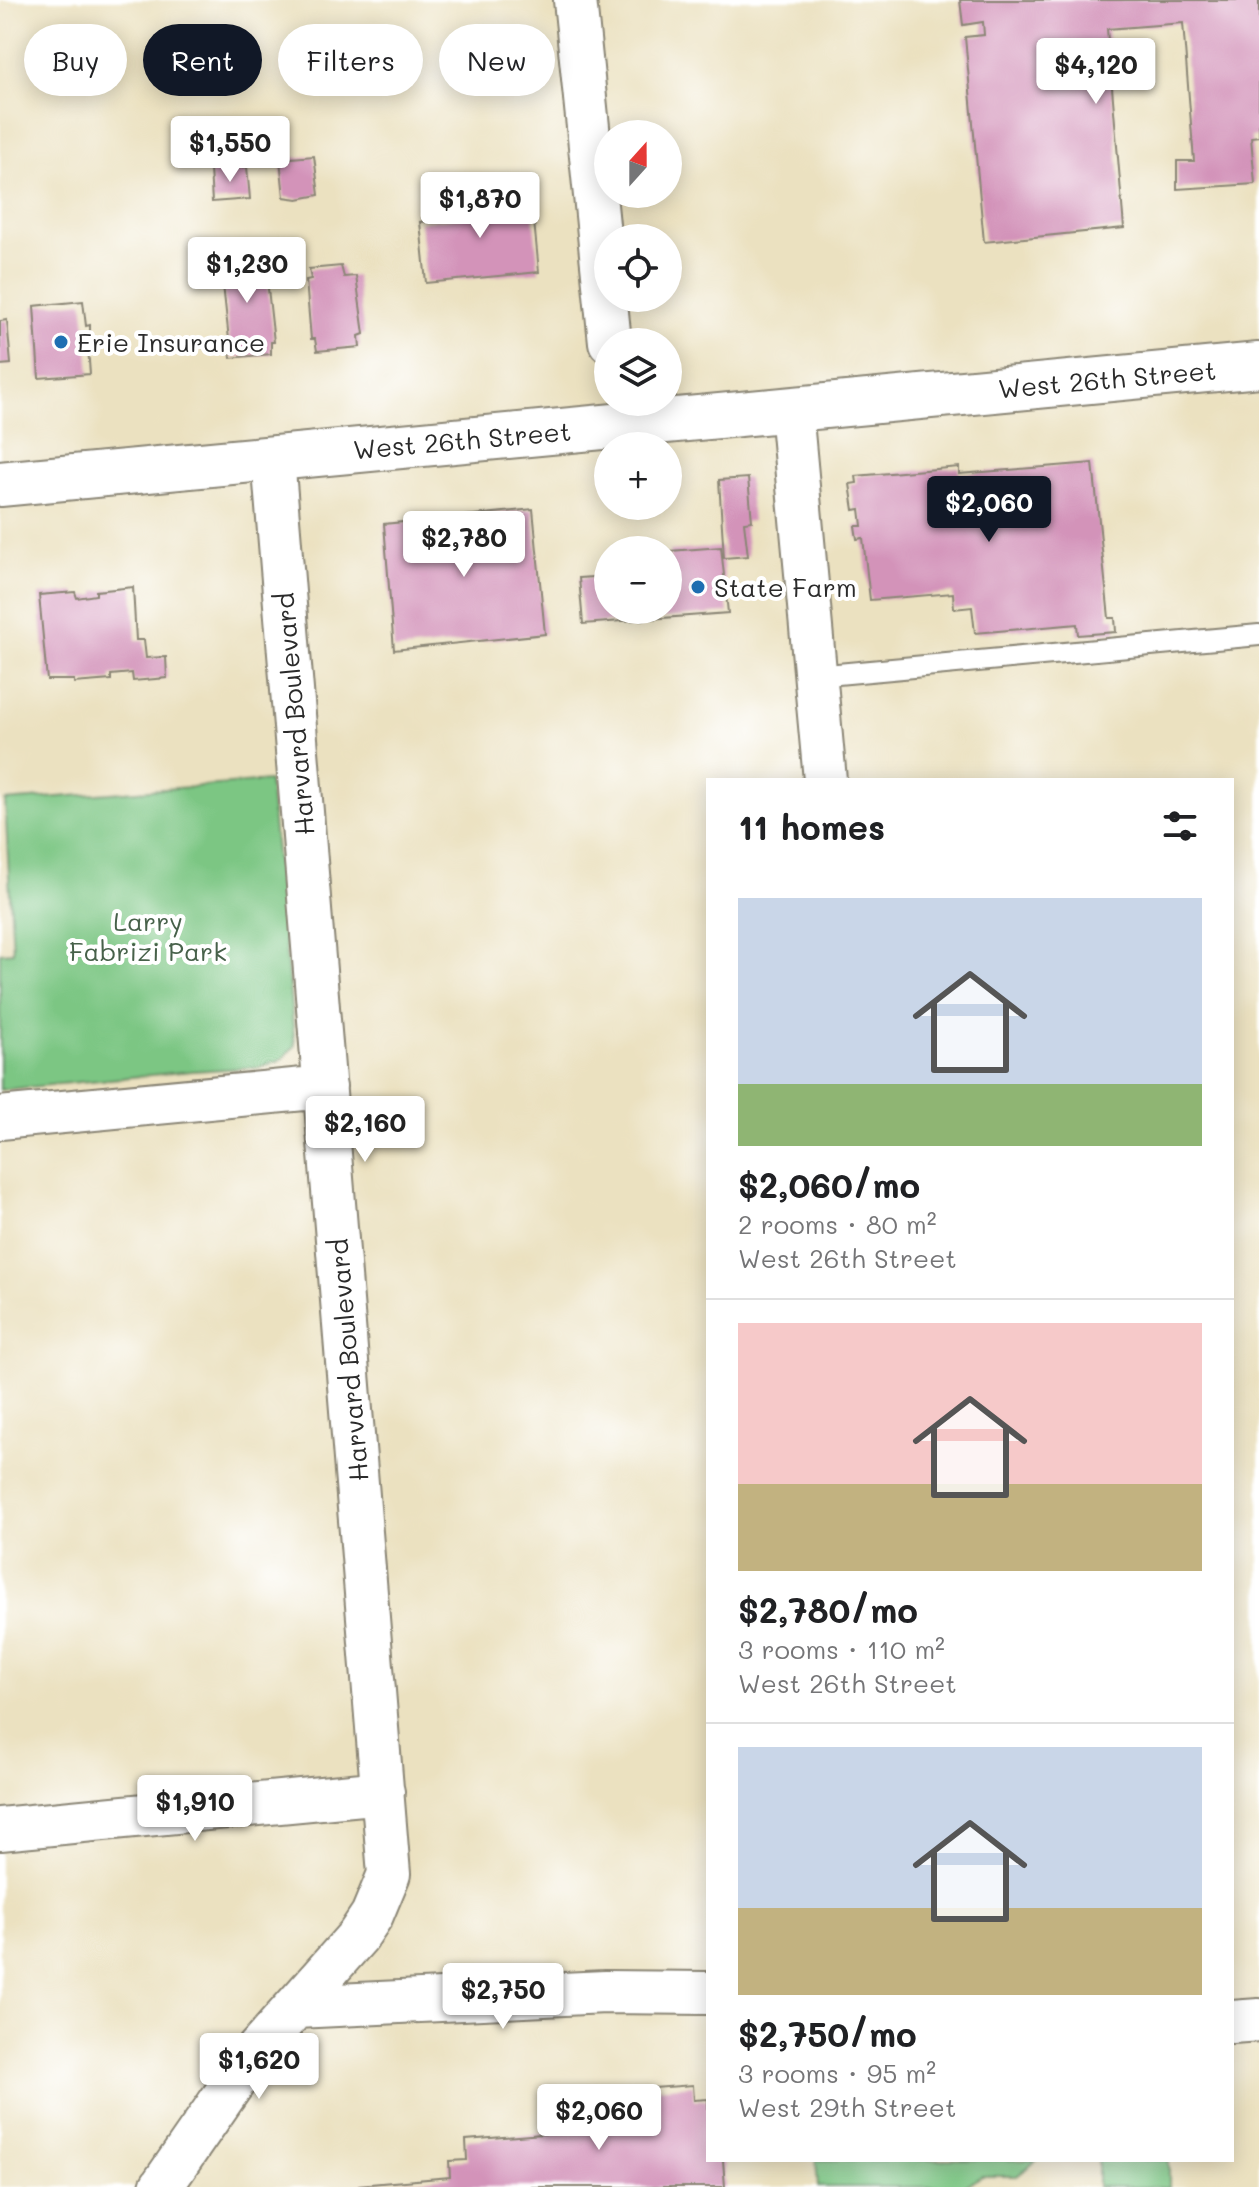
<!DOCTYPE html>
<html lang="en">
<head>
<meta charset="utf-8">
<style>
	body { margin:0; font-family:Mali,sans-serif; background:#f6f6f6; color:#202124; height:100vh; display:flex; flex-direction:column; font-size:30px; white-space:nowrap }
	* { box-sizing:border-box; margin:0 }
	p { font-size:26px; color:#757577 }
	.icon { flex:none; width:44px; height:44px; fill:none; stroke:currentColor; stroke-width:2; stroke-linecap:round; stroke-linejoin:round }
	.map { position:relative; flex:1; overflow:hidden }
	.drawer { position:absolute; left:706px; top:778px; width:528px; height:1384px; display:flex; flex-direction:column; background:#fff; border-radius:0px; box-shadow:0 4px 20px #0003 }
	.drawer>* { flex:none }
	.hud { position:absolute; left:24px; top:24px; width:562px; height:72px; display:flex; gap:16px }
	.needle { width:52px; rotate:21deg }
	.controls { position:absolute; left:594px; top:120px; display:grid; gap:16px }
	.controls a { display:grid; place-items:center; width:88px; height:88px; border-radius:50%; background:#fff; box-shadow:0 4px 20px #0003; font-size:40px }
	.price { position:absolute; translate:-50% -68px; padding:0 18px; border-radius:8px; background:#fff; color:#222; font-size:26px; line-height:52px; filter:drop-shadow(0 2px 4px #0008) }
	.price::after { content:''; position:absolute; left:50%; top:48px; width:24px; height:18px; margin-left:-12px; background:inherit; clip-path:polygon(0 0,100% 0,50% 100%) }
	.price.on { background:#111827; color:#fff }
	ul { padding:0; list-style:none }
	li { display:grid; align-content:center; gap:16px; height:424px; padding:0 32px }
	li+li { border-top:2px solid #e0e0e0 }
	li span { display:grid; place-items:center; height:248px; border-radius:0px; color:#555 }
	li>.icon { margin-inline-start:auto }
	span .icon { width:144px; height:144px; fill:#fffc; stroke-width:1 }
	li b { font-size:34px }
	h2 { display:flex; justify-content:space-between; align-items:center; height:96px; padding:0 32px; font-size:34px }
	.pill { padding:0 28px; border-radius:36px; background:#fff; box-shadow:0 4px 20px #0003; font-size:28px; line-height:72px }
	.pill.on { background:#111827; color:#fff }
	.map>svg:first-child { display:block }
</style>
</head>
<body>
<div class="map">
<svg width="1259" height="2187" viewBox="0 0 1259 2187">
	<rect width="100%" height="100%" fill="#fff"/>
	<filter id="ink" filterUnits="userSpaceOnUse"><feTurbulence type="fractalNoise" baseFrequency=".0125" numOctaves="2"/><feDisplacementMap in="SourceGraphic" scale="16" xChannelSelector="R" yChannelSelector="G"/><feConvolveMatrix kernelMatrix="1 2 1 2 8 2 1 2 1" color-interpolation-filters="sRGB"/></filter>
	<filter id="wash" filterUnits="userSpaceOnUse"><feTurbulence type="fractalNoise" baseFrequency=".006" numOctaves="4" result="noise"/><feDisplacementMap in="SourceGraphic" scale="32" xChannelSelector="R" yChannelSelector="G"/><feGaussianBlur stdDeviation="1.8" result="paint"/><feColorMatrix in="noise" values="0 0 0 0 0 0 0 0 0 0 0 0 0 0 0 0 0 1.4 0 .05"/><feComposite in="paint" operator="in"/></filter>
	<g filter="url(#wash)">
		<rect width="100%" height="100%" fill="#ebe1c0"/>
		<path fill="#7cc683" stroke="#547857" stroke-width="2" d="M269 781 295 1046 281 1060 261 1067 192 1071 0 1090V953L13 952 5 801Z
			M816 2160H1037L1017 2176H982L963 2187H818Z
			M1098 2160H1169V2187H1098Z"/>
		<g id="blocks">
			<path fill="#d393b9" d="M960 0H1259V136L1251 137 1255 184 1177 189V161H1194L1183 23 1107 29 1124 228 984 242 965 37 984 35 983 22 963 25Z
				M314 156 319 195 298 199 284 197 280 159Z
				M247 167 250 199 212 202 210 169Z
				M505 187 508 213 533 211 539 272 426 283 420 222 462 217 460 191Z
				M264 253 274 342H271V354L231 358 220 257Z
				M341 266 344 277 356 276 364 334 359 336 360 347 317 351 315 339H311L306 280 311 279 309 269Z
				M83 301 86 326 90 325V334H87L90 374 39 378 34 306Z
				M7 320 11 364 0 365V321Z
				M1093 463 1109 618H1115L1116 632 1078 635 1077 624 975 633 972 607 954 609 953 593 870 600 863 538 857 539 855 526H862L860 509 854 510 850 484 857 483 856 476 959 467V474Z
				M748 478 752 521 744 522 748 556 724 558 719 480Z
				M533 509 545 634 394 650 384 524Z
				M721 547 728 613 583 624 579 578 608 576V610H668L670 551Z
				M133 587 136 640H144L146 658 166 657 167 678 133 681 132 673 111 675V680L74 683V680H47L39 595 75 592 77 598 96 595V591Z
				M693 2085 694 2100 708 2099V2160H723L725 2187H359V2185L450 2177 449 2161 467 2160 466 2140 630 2127 627 2090Z"/>
		</g>
	</g>
	<g filter="url(#ink)">
		<use href="#blocks" fill-opacity="0" stroke="#8b8676" stroke-width="2"/>
		<g fill="none" stroke-linecap="round" stroke-linejoin="round">
			<g stroke="#8b8676" stroke-width="24">
				<path id="service" d="M816 676 1259 635"/>
			</g>
			<g stroke="#8b8676" stroke-width="46">
				<path id="minor" d="M575 0 610 342
					M791 410 825 780
					M0 1118 325 1087
					M0 1829 383 1792
					M296 2007 605 1992 708 1993
					M1232 2022 1259 2020
					M161 2187 251 2057 358 1936 372 1915 389 1874 273 458"/>
			</g>
			<g stroke="#8b8676" stroke-width="48">
				<path id="primary" d="M0 484 1259 365"/>
			</g>
			<use href="#service" stroke="#fff" stroke-width="20"/>
			<use href="#minor" stroke="#fff" stroke-width="42"/>
			<use href="#primary" stroke="#fff" stroke-width="44"/>
		</g>
	</g>
	<g fill="#1f6fb2" stroke="#fff" stroke-width="3">
		<circle cx="61" cy="342" r="8"/>
		<circle cx="698" cy="587" r="8"/>
	</g>
	<g text-anchor="middle" dominant-baseline="central" stroke-width="8" stroke-linejoin="round" paint-order="stroke">
		<g font-size="26" fill="#2b2b2b" stroke="#fff" text-anchor="start">
			<text x="77" y="342">Erie Insurance</text>
			<text x="714" y="587">State Farm</text>
		</g>
		<g font-size="26" fill="#2b2b2b" stroke="#fff">
			<text transform="translate(1107 379) rotate(-5)">West 26th Street</text>
			<text transform="translate(462 440) rotate(-5)">West 26th Street</text>
			<text transform="translate(294 714) rotate(-95)">Harvard Boulevard</text>
			<text transform="translate(348 1360) rotate(-95)">Harvard Boulevard</text>
		</g>
		<g font-size="26" fill="#47614a" stroke="#fff">
			<text x="148" y="921">Larry<tspan x="148" dy="30">Fabrizi Park</tspan></text>
		</g>
	</g>
</svg>
<div class="controls">
<a><svg class="needle" viewBox="-14 -14 28 28"><path d="M0-13l5 13h-10z" fill="#e53935"/><path d="M0 13l5-13h-10z" fill="#757577"/></svg></a>
<a><svg class="icon" aria-label="locate" viewBox="0 0 24 24"><circle cx="12" cy="12" r="6"/><path d="M12 2v4M12 18v4M2 12h4M18 12h4"/></svg></a>
<a><svg class="icon" aria-label="layers" viewBox="0 0 24 24"><path d="M12 4l9 5-9 5-9-5zM3 14l9 5 9-5"/></svg></a>
<a>+</a>
<a>−</a>
</div>
<b class="price" style="left:1096px;top:106px">$4,120</b>
<b class="price" style="left:230px;top:184px">$1,550</b>
<b class="price" style="left:480px;top:240px">$1,870</b>
<b class="price" style="left:247px;top:305px">$1,230</b>
<b class="price on" style="left:989px;top:544px">$2,060</b>
<b class="price" style="left:464px;top:579px">$2,780</b>
<b class="price" style="left:365px;top:1164px">$2,160</b>
<b class="price" style="left:195px;top:1843px">$1,910</b>
<b class="price" style="left:503px;top:2031px">$2,750</b>
<b class="price" style="left:259px;top:2101px">$1,620</b>
<b class="price" style="left:599px;top:2152px">$2,060</b>
<div class="hud">
<a class="pill">Buy</a>
<a class="pill on">Rent</a>
<a class="pill">Filters</a>
<a class="pill">New</a>
</div>
<section class="drawer">
<h2>11 homes<svg class="icon" aria-label="filters" viewBox="0 0 24 24"><path d="M4 7h16M4 17h16"/><circle cx="9" cy="7" r="2"/><circle cx="15" cy="17" r="2"/></svg></h2>
<ul>
<li><span style="background:linear-gradient(#c9d6e8 75%,#8fb573 0)"><svg class="icon" aria-label="home" viewBox="0 0 24 24"><path d="M3 11l9-7 9 7M6 9v11h12V9"/></svg></span><div><b>$2,060/mo</b><p>2 rooms · 80 m²</p><p>West 26th Street</p></div></li>
<li><span style="background:linear-gradient(#f6c9c9 65%,#c2b280 0)"><svg class="icon" aria-label="home" viewBox="0 0 24 24"><path d="M3 11l9-7 9 7M6 9v11h12V9"/></svg></span><div><b>$2,780/mo</b><p>3 rooms · 110 m²</p><p>West 26th Street</p></div></li>
<li><span style="background:linear-gradient(#c9d6e8 65%,#c2b280 0)"><svg class="icon" aria-label="home" viewBox="0 0 24 24"><path d="M3 11l9-7 9 7M6 9v11h12V9"/></svg></span><div><b>$2,750/mo</b><p>3 rooms · 95 m²</p><p>West 29th Street</p></div></li>
</ul>
</section>
</div>
</body>
</html>
